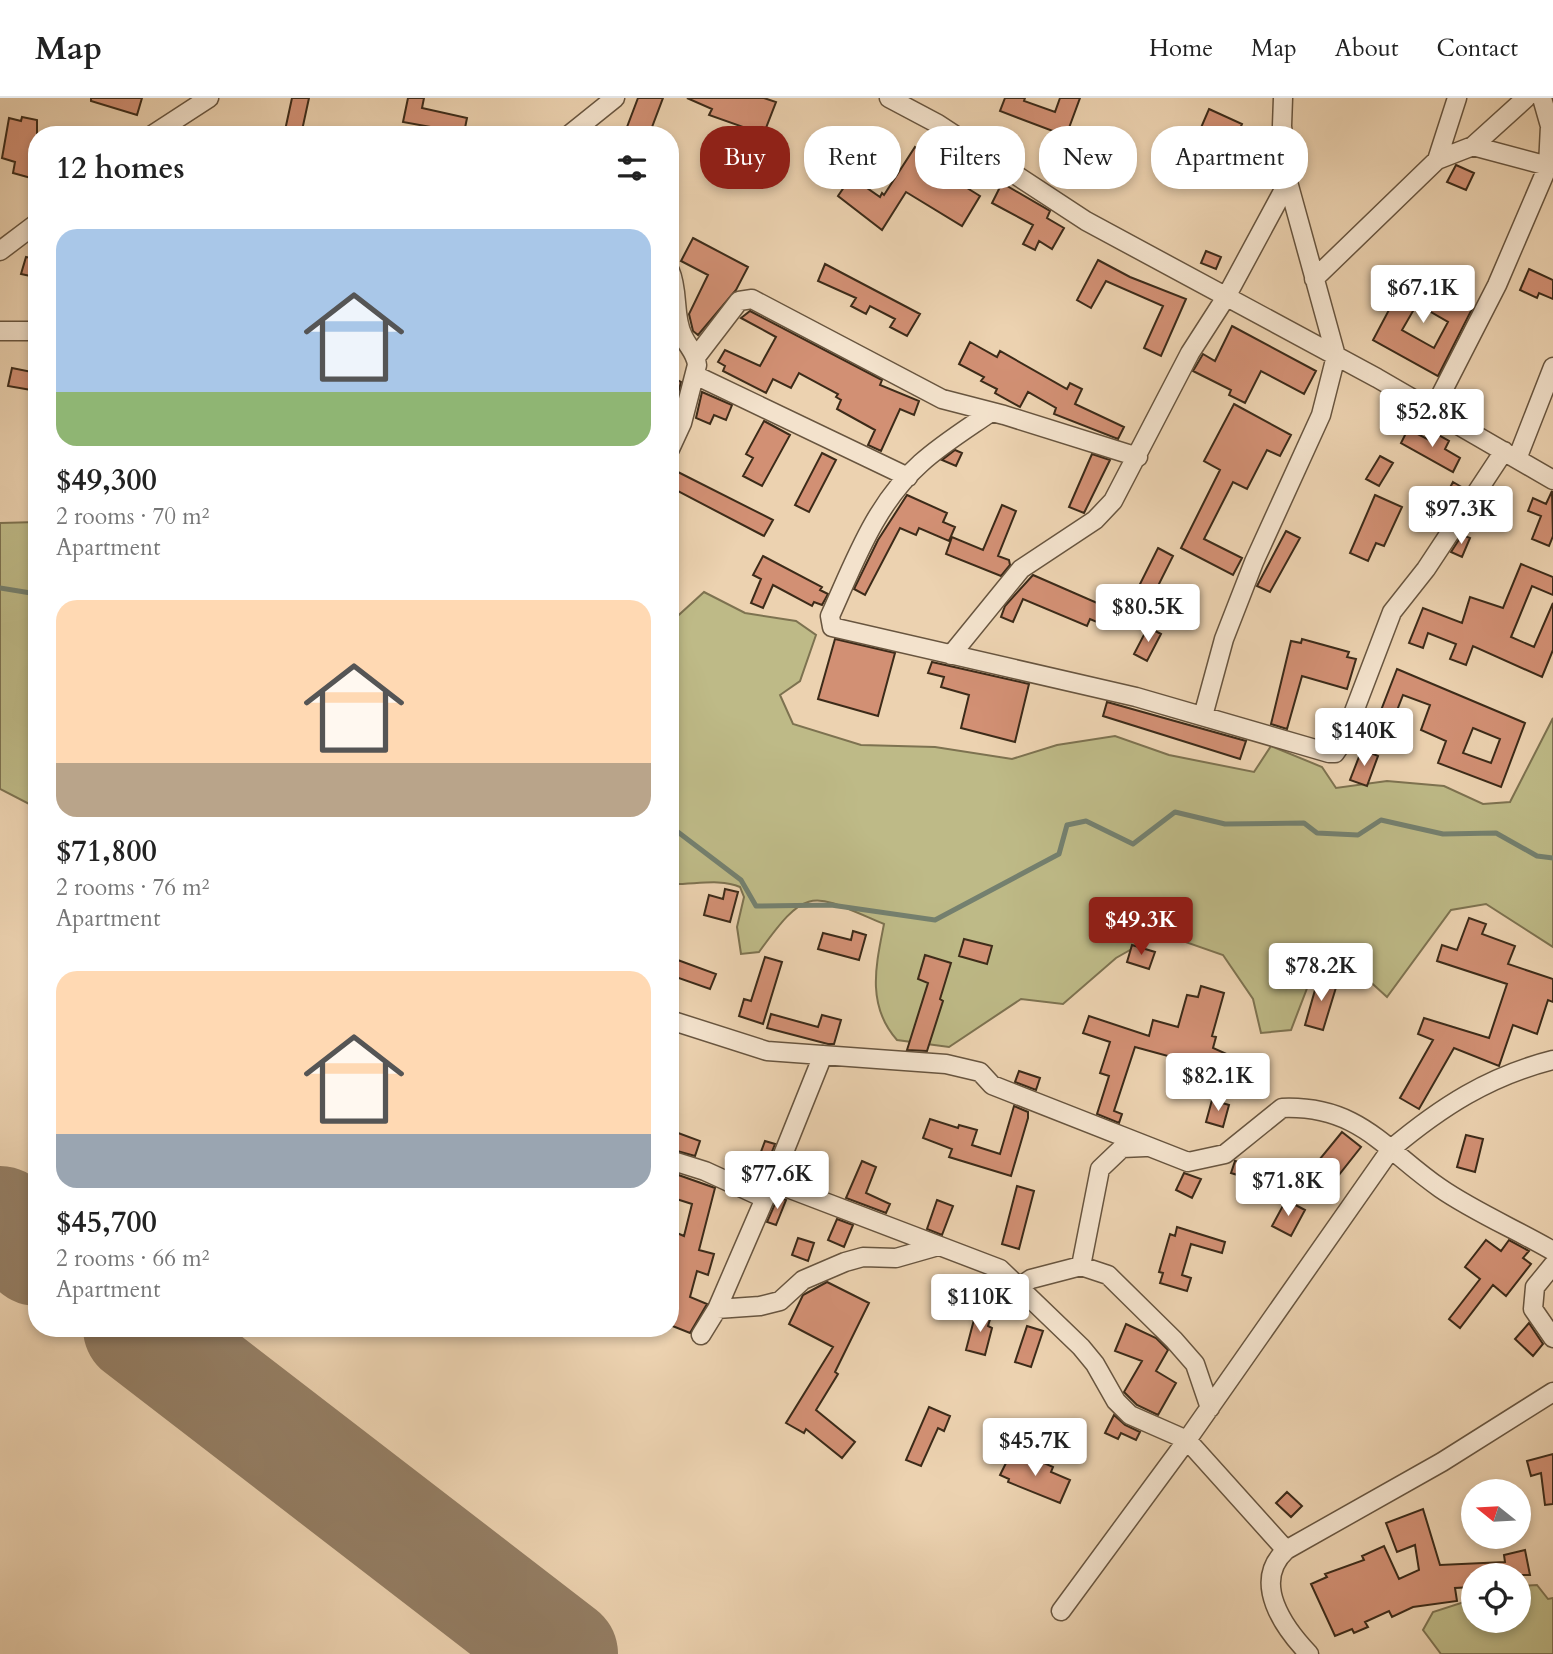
<!DOCTYPE html>
<html lang="en">
<head>
<meta charset="utf-8">
<style>
	body { margin:0; font-family:Cardo,serif; background:#f2f2f2; color:#222; height:100vh; display:flex; flex-direction:column; font-size:26px; white-space:nowrap }
	* { box-sizing:border-box; margin:0 }
	p { font-size:23px; color:#767676 }
	.icon { flex:none; width:38px; height:38px; fill:none; stroke:currentColor; stroke-width:2; stroke-linecap:round; stroke-linejoin:round }
	.map { position:relative; flex:1; overflow:hidden }
	.panel { position:absolute; left:28px; top:28px; width:651px; height:1211px; display:flex; flex-direction:column; background:#fff; border-radius:28px; box-shadow:0 4px 10px #0003 }
	.panel>* { flex:none }
	.hud { position:absolute; left:700px; top:28px; width:665px; height:63px; display:flex; gap:14px }
	.needle { width:46px; rotate:288deg }
	.tools { position:absolute; left:1461px; top:1381px; display:grid; gap:14px }
	.tools a { display:grid; place-items:center; width:70px; height:70px; border-radius:50%; background:#fff; box-shadow:0 4px 10px #0003; font-size:35px }
	.price { position:absolute; translate:-50% -60px; padding:0 16px; border-radius:7px; background:#fff; color:#222; font-size:23px; line-height:46px; filter:drop-shadow(0 2px 4px #0008) }
	.price::after { content:''; position:absolute; left:50%; top:42px; width:21px; height:16px; margin-left:-10px; background:inherit; clip-path:polygon(0 0,100% 0,50% 100%) }
	.price.selected { background:#8f2418; color:#fff }
	ul { padding:0; list-style:none }
	li { display:grid; align-content:center; gap:14px; height:371px; padding:0 28px }
	li span { display:grid; place-items:center; height:217px; border-radius:21px; color:#555 }
	li>.icon { margin-inline-start:auto }
	span .icon { width:126px; height:126px; fill:#fffc; stroke-width:1 }
	li b { font-size:30px }
	h2 { display:flex; justify-content:space-between; align-items:center; height:84px; padding:0 28px; font-size:30px }
	.tag { padding:0 24px; border-radius:28px; background:#fff; box-shadow:0 4px 10px #0003; font-size:24px; line-height:63px }
	.tag.selected { background:#8f2418; color:#fff }
	header { display:flex; align-items:center; gap:42px; box-sizing:border-box; height:98px; padding:0 35px; background:#fff; border-bottom:2px solid #e0e0e0 }
	header strong { font-size:33px }
	nav { display:flex; gap:38px; margin-inline-start:auto; font-size:24px }
	.map>svg:first-child { display:block }
</style>
</head>
<body>
<header>
<strong>Map</strong>
<nav><a>Home</a><a>Map</a><a>About</a><a>Contact</a></nav>
</header>
<div class="map">
<svg width="1553" height="1556" viewBox="0 0 1553 1556">
	<rect width="100%" height="100%" fill="#ecd2b0"/>
	<filter id="stains"><feTurbulence type="fractalNoise" baseFrequency=".00286" numOctaves="4"/><feColorMatrix values="0 0 0 0 .2 0 0 0 0 .09 0 0 0 0 .02 0 0 0 .5 -.17"/></filter>
	<radialGradient id="worn" r=".72"><stop offset=".6" stop-color="#630" stop-opacity="0"/><stop offset="1" stop-color="#630" stop-opacity=".3"/></radialGradient>
	<path fill="#beba87" stroke="#7d7250" stroke-width="2" d="M37 424V710L0 691V425Z
		M704 494 745 515 796 523 816 537 800 583 780 597 793 626 861 647 935 649 1012 661 1057 647 1115 638 1169 657 1254 674 1271 648 1322 669 1336 690 1387 683 1444 688 1483 706 1510 704 1553 620V849L1486 806 1451 812 1387 899 1353 868 1316 867 1291 932 1261 935 1253 901 1223 857 1160 835 1116 860 1063 906 1021 901 949 949 897 942C866 907 876 867 884 826 811 795 808 786 759 854L741 856 737 829 744 799 740 789C720 780 693 787 670 786V525Z
		M1537 1487 1548 1501 1553 1500V1556H1441L1423 1532 1433 1514 1464 1504 1473 1506 1474 1522H1519V1488Z"/>
	<g fill="none" stroke-linecap="round" stroke-linejoin="round">
		<path stroke="#74806f" stroke-width="5" d="M0 490 37 496
			M670 728 741 782 756 808 831 807 935 822 1059 756 1067 727 1086 723 1133 746 1175 714 1225 726 1304 725 1317 735 1358 737 1381 722 1443 736 1496 735 1537 758 1553 760"/>
		<path stroke="#947e64" stroke-width="112" d="M0 1124 37 1152
			M139 1230 562 1556"/>
	</g>
	<path fill="#d29074" stroke="#3c2b19" stroke-width="2" fill-rule="evenodd" d="M91 0H142L137 17 91 3Z
		M292 0H309L301 37H284Z
		M408 0H424L422 10 467 20 464 35 403 24Z
		M638 0H663L649 37H624Z
		M687 0H764L776 4 744 87 713 77 720 59 738 65 749 31 709 17 712 11Z
		M1005 0H1025L1024 3 1055 14 1060 0H1080L1066 38 1000 13Z
		M1209 11 1242 26 1233 47 1200 32Z
		M22 19 37 22V70H34L31 80 13 75 15 64 2 60 9 20 21 23Z
		M915 49 929 58 925 64 980 98 962 128 906 94 882 132 838 98 851 79 880 99 882 95 884 97Z
		M1456 67 1474 75 1466 92 1447 84Z
		M1002 85 1050 113 1047 120 1064 130 1052 151 1039 143 1035 152 1023 146 1033 127 992 105Z
		M693 140 748 169 736 192 698 237 693 233 689 216 708 177 681 163Z
		M1206 153 1221 159 1216 171 1201 165Z
		M26 159 37 161 35 179 21 176Z
		M1098 162 1130 179 1186 201 1161 258 1144 250 1163 208 1106 183 1091 210 1077 202Z
		M825 166 920 216 907 238 890 229 895 221 870 208 866 216 851 208 856 200 818 183Z
		M1529 171 1553 182V201L1539 195 1537 200 1520 192Z
		M1408 176 1472 211 1438 278 1373 242ZM1417 206 1448 224 1434 250 1402 232Z
		M750 213 882 282 880 287 919 303 914 317 900 311 881 353 868 347 875 332 837 311 841 302 836 299 838 296 799 275 791 290 773 281 766 295 723 273 725 268 718 264 725 252 760 268 776 239 741 220Z
		M1232 228 1316 273 1304 296 1261 273 1245 305 1229 297 1231 292 1193 273 1203 256 1215 263Z
		M970 244 997 259 1000 253 1067 291 1070 285 1082 291 1075 306 1124 329 1118 341 1054 316 1056 310 1028 294 1020 309 995 295 997 291 981 283 984 279 959 266Z
		M12 270 37 275V293L8 288Z
		M670 278 681 284 675 308 670 306Z
		M702 294 732 307 726 322 714 317 710 326 696 320Z
		M1234 306 1291 337 1280 358 1267 352 1247 391 1233 384 1204 441 1242 460 1233 477 1181 450 1220 372 1204 363Z
		M764 323 790 337 762 388 743 378 753 360 746 356Z
		M1408 331 1429 342 1433 334 1449 343 1445 351 1460 360 1453 374 1401 345Z
		M955 352 962 355 956 368 942 362Z
		M822 355 836 362 809 414 795 407Z
		M1092 356 1110 362 1084 415 1069 409Z
		M1380 358 1393 365 1379 388 1366 381Z
		M670 370 773 422 764 438 670 389Z
		M1453 384 1465 391 1454 407 1444 401Z
		M1552 393 1553 438 1549 448 1532 441 1541 418 1528 413 1533 400 1546 406Z
		M907 397 947 415 943 424 955 429 949 443 919 430 916 437 900 430 865 497 854 491 878 442Z
		M1375 397 1402 409 1384 448 1376 445 1368 463 1350 455Z
		M1002 407 1016 413 998 458 1009 462 1010 467 1001 478 946 456 952 439 983 452Z
		M1286 433 1300 440 1270 494 1257 488Z
		M1462 437 1470 440 1462 459 1451 454Z
		M1158 450 1173 458 1144 516 1129 508Z
		M763 458 822 489 820 492 828 496 822 507 814 504 812 508 773 487 763 510 751 505 761 481 753 477Z
		M1521 466 1553 479V497L1532 488 1511 539 1534 549 1553 505V552L1542 579 1473 548 1466 567 1450 561 1456 546 1428 535 1423 550 1409 545 1423 510 1462 525 1470 499 1503 510Z
		M1033 477 1111 511 1104 527 1090 521 1087 528 1023 501 1013 524 1001 519 1005 508Z
		M1148 529 1161 536 1147 563 1134 556Z
		M835 541 895 555 878 618 818 601Z
		M1302 541 1349 554 1347 559 1356 561 1347 591 1302 578 1287 631 1271 626 1291 543 1301 545Z
		M932 564 1029 586 1015 644 961 630 969 597 941 589 944 579 928 575Z
		M1397 571 1525 625 1501 689 1438 665 1446 643 1421 632 1430 607 1403 597 1394 620 1380 615ZM1473 630 1500 641 1491 665 1463 655Z
		M1107 604 1246 643 1240 661 1103 618Z
		M1362 651 1378 658 1367 688 1350 682Z
		M725 791 738 794 730 824 704 817 709 797 723 801Z
		M1469 820 1486 826 1482 836 1515 848 1508 866 1553 881V904L1548 902 1537 936 1513 927 1499 968 1454 950 1419 1011 1400 1000 1433 942 1418 936 1424 920 1489 940 1507 886 1437 863 1442 847 1457 852Z
		M853 833 866 837 859 862 818 851 823 835 851 842Z
		M964 841 992 848 987 866 959 858Z
		M1132 847 1155 854 1149 871 1127 864Z
		M925 857 951 865 940 901 943 903 927 953 907 952 928 885 918 881Z
		M765 859 782 864 763 926 739 918 744 901 751 903Z
		M675 861 716 876 710 891 670 877Z
		M1319 878 1338 883 1323 932 1305 927Z
		M1201 888 1224 895 1212 938 1216 939 1213 950 1240 962 1234 976 1208 966V969L1135 949 1114 1013 1122 1016 1119 1025 1097 1016 1109 978 1100 975 1110 944 1083 935 1089 918 1149 938 1153 922 1178 929 1187 897 1198 899Z
		M771 916 818 929 822 917 841 922 834 946H828L767 930Z
		M1019 973 1040 980 1036 992 1015 984Z
		M1212 1002 1229 1007 1223 1029 1206 1024Z
		M1014 1008 1028 1014V1020L1011 1078 949 1059 952 1051 923 1040 930 1021 958 1030 959 1027 977 1032 972 1047 1000 1056Z
		M670 1032 700 1043 695 1058 670 1051Z
		M1342 1034 1361 1049 1338 1078 1319 1062Z
		M1466 1037 1483 1041 1475 1074 1457 1069Z
		M765 1043 775 1046 760 1084 751 1081Z
		M862 1063 876 1069 866 1095 890 1106 886 1115 846 1100Z
		M1235 1063 1248 1066 1244 1079 1231 1075Z
		M670 1074 715 1090 699 1152 714 1156 708 1177 697 1173 690 1199 707 1206 690 1235 670 1227V1132L684 1138 692 1106 670 1099Z
		M1184 1075 1201 1081 1192 1100 1176 1092Z
		M1017 1088 1034 1093 1019 1151 1002 1146Z
		M778 1099 786 1102 776 1127 767 1124Z
		M937 1102 953 1108 942 1137 927 1131Z
		M1286 1102 1305 1112 1291 1138 1272 1128Z
		M837 1121 853 1127 844 1149 828 1142Z
		M1177 1129 1225 1144 1222 1155 1191 1146 1182 1177 1191 1180 1187 1193 1160 1185 1163 1175 1159 1174 1170 1136 1175 1138Z
		M798 1140 814 1145 808 1163 792 1157Z
		M1486 1142 1501 1153 1509 1142 1529 1153 1523 1160 1531 1166 1506 1198 1493 1187 1460 1230 1449 1221 1480 1181 1465 1169Z
		M827 1184 869 1205 835 1274 838 1276 816 1312 855 1344 842 1360 806 1331 804 1335 786 1325 833 1249 789 1226 803 1197Z
		M976 1214 991 1218 988 1228 992 1230 985 1257 966 1252Z
		M1529 1225 1543 1246 1533 1258 1515 1241Z
		M1126 1226 1156 1240 1168 1252 1156 1273 1176 1285 1158 1317 1137 1307 1124 1294 1142 1263 1115 1253Z
		M1027 1228 1043 1233 1031 1269 1015 1264Z
		M929 1309 950 1318 944 1333 938 1330 921 1368 906 1362Z
		M1114 1317 1125 1327 1140 1334 1136 1342 1121 1335 1118 1341 1105 1335Z
		M1011 1355 1029 1364 1031 1359 1053 1369 1051 1374 1070 1382 1060 1405 1008 1384 1009 1381 1000 1377Z
		M1553 1356V1406L1545 1407 1541 1375 1531 1378 1527 1363Z
		M1287 1394 1302 1408 1291 1419 1276 1405Z
		M1423 1411 1440 1467 1505 1464 1504 1457 1525 1452 1530 1477H1474V1489L1455 1490 1457 1503 1413 1509 1392 1519 1389 1513 1365 1524 1368 1529 1354 1535 1352 1531 1335 1538 1311 1486 1327 1479 1325 1476 1364 1462 1362 1458 1384 1448 1399 1481 1419 1472 1415 1447 1397 1454 1386 1425Z"/>
	<g fill="none" stroke-linecap="round" stroke-linejoin="round">
		<g stroke="#68553f" stroke-width="21">
			<path id="minor" d="M889 0 938 26 1086 123 1377 280 1553 382
				M152 37 209 0
				M569 37 615 0
				M1473 48 1526 0
				M1437 62 1473 48 1548 68 1553 65
				M0 153 37 125
				M670 173C679 193 673 219 683 238 688 249 696 255 697 267L682 325 670 351
				M1314 181 1437 62 1457 0
				M0 233H37
				M696 259 739 203 752 201 942 301 1004 317 1138 359
				M697 278 908 379
				M1433 312 1497 187 1548 68 1550 28 1542 0
				M991 314C968 330 942 346 921 365 875 406 855 463 830 518L832 529 1136 599 1329 655H1335L1342 645 1392 514 1426 471 1504 353
				M1517 361 1553 269
				M951 557 1021 471 1095 422 1113 403 1190 255 1226 199 1288 84
				M1203 618 1224 541 1254 464 1321 317 1336 258 1288 84 1282 28 1283 0
				M670 922 767 953 946 966 980 974 992 987 1188 1064 1225 1056 1282 1010C1359 1007 1385 1052 1440 1090 1473 1113 1517 1132 1553 1153
				M823 957 772 1084 1000 1171 1081 1249 1095 1266 1116 1303 1130 1317 1187 1342 1286 1452
				M670 1062 705 1073 764 1100
				M1553 1167 1535 1189 1533 1211 1553 1240
				M1081 1168 1108 1177 1174 1242 1195 1266 1210 1310
				M1019 1189 1031 1181 1081 1168 1100 1071 1122 1050 1145 1049
				M717 1211 760 1208 780 1203 803 1182 845 1164 863 1159 896 1160 938 1148
				M701 1237 717 1211 772 1084
				M1061 1513 1187 1342 1391 1051C1441 1009 1489 978 1553 962
				M1309 1556C1284 1530 1251 1484 1286 1452L1442 1364 1553 1294"/>
		</g>
		<use href="#minor" stroke="#f3e2cc" stroke-width="18"/>
	</g>
	<rect width="100%" height="100%" filter="url(#stains)"/>
	<rect width="100%" height="100%" fill="url(#worn)"/>
</svg>
<div class="tools">
<a><svg class="needle" viewBox="-14 -14 28 28"><path d="M0-13l5 13h-10z" fill="#e53935"/><path d="M0 13l5-13h-10z" fill="#767676"/></svg></a>
<a><svg class="icon" aria-label="locate" viewBox="0 0 24 24"><circle cx="12" cy="12" r="6"/><path d="M12 2v4M12 18v4M2 12h4M18 12h4"/></svg></a>
</div>
<b class="price" style="left:1423px;top:227px">$67.1K</b>
<b class="price" style="left:1432px;top:351px">$52.8K</b>
<b class="price" style="left:1461px;top:448px">$97.3K</b>
<b class="price" style="left:1148px;top:546px">$80.5K</b>
<b class="price" style="left:1364px;top:670px">$140K</b>
<b class="price selected" style="left:1141px;top:859px">$49.3K</b>
<b class="price" style="left:1321px;top:905px">$78.2K</b>
<b class="price" style="left:1218px;top:1015px">$82.1K</b>
<b class="price" style="left:777px;top:1113px">$77.6K</b>
<b class="price" style="left:1288px;top:1120px">$71.8K</b>
<b class="price" style="left:980px;top:1236px">$110K</b>
<b class="price" style="left:1035px;top:1380px">$45.7K</b>
<div class="hud">
<a class="tag selected">Buy</a>
<a class="tag">Rent</a>
<a class="tag">Filters</a>
<a class="tag">New</a>
<a class="tag">Apartment</a>
</div>
<section class="panel">
<h2>12 homes<svg class="icon" aria-label="filters" viewBox="0 0 24 24"><path d="M4 7h16M4 17h16"/><circle cx="9" cy="7" r="2"/><circle cx="15" cy="17" r="2"/></svg></h2>
<ul>
<li><span style="background:linear-gradient(#a9c7e8 75%,#8fb573 0)"><svg class="icon" aria-label="home" viewBox="0 0 24 24"><path d="M3 11l9-7 9 7M6 9v11h12V9"/></svg></span><div><b>$49,300</b><p>2 rooms · 70 m²</p><p>Apartment</p></div></li>
<li><span style="background:linear-gradient(#ffd9b3 75%,#b9a48a 0)"><svg class="icon" aria-label="home" viewBox="0 0 24 24"><path d="M3 11l9-7 9 7M6 9v11h12V9"/></svg></span><div><b>$71,800</b><p>2 rooms · 76 m²</p><p>Apartment</p></div></li>
<li><span style="background:linear-gradient(#ffd9b3 75%,#9aa5b1 0)"><svg class="icon" aria-label="home" viewBox="0 0 24 24"><path d="M3 11l9-7 9 7M6 9v11h12V9"/></svg></span><div><b>$45,700</b><p>2 rooms · 66 m²</p><p>Apartment</p></div></li>
</ul>
</section>
</div>
</body>
</html>
